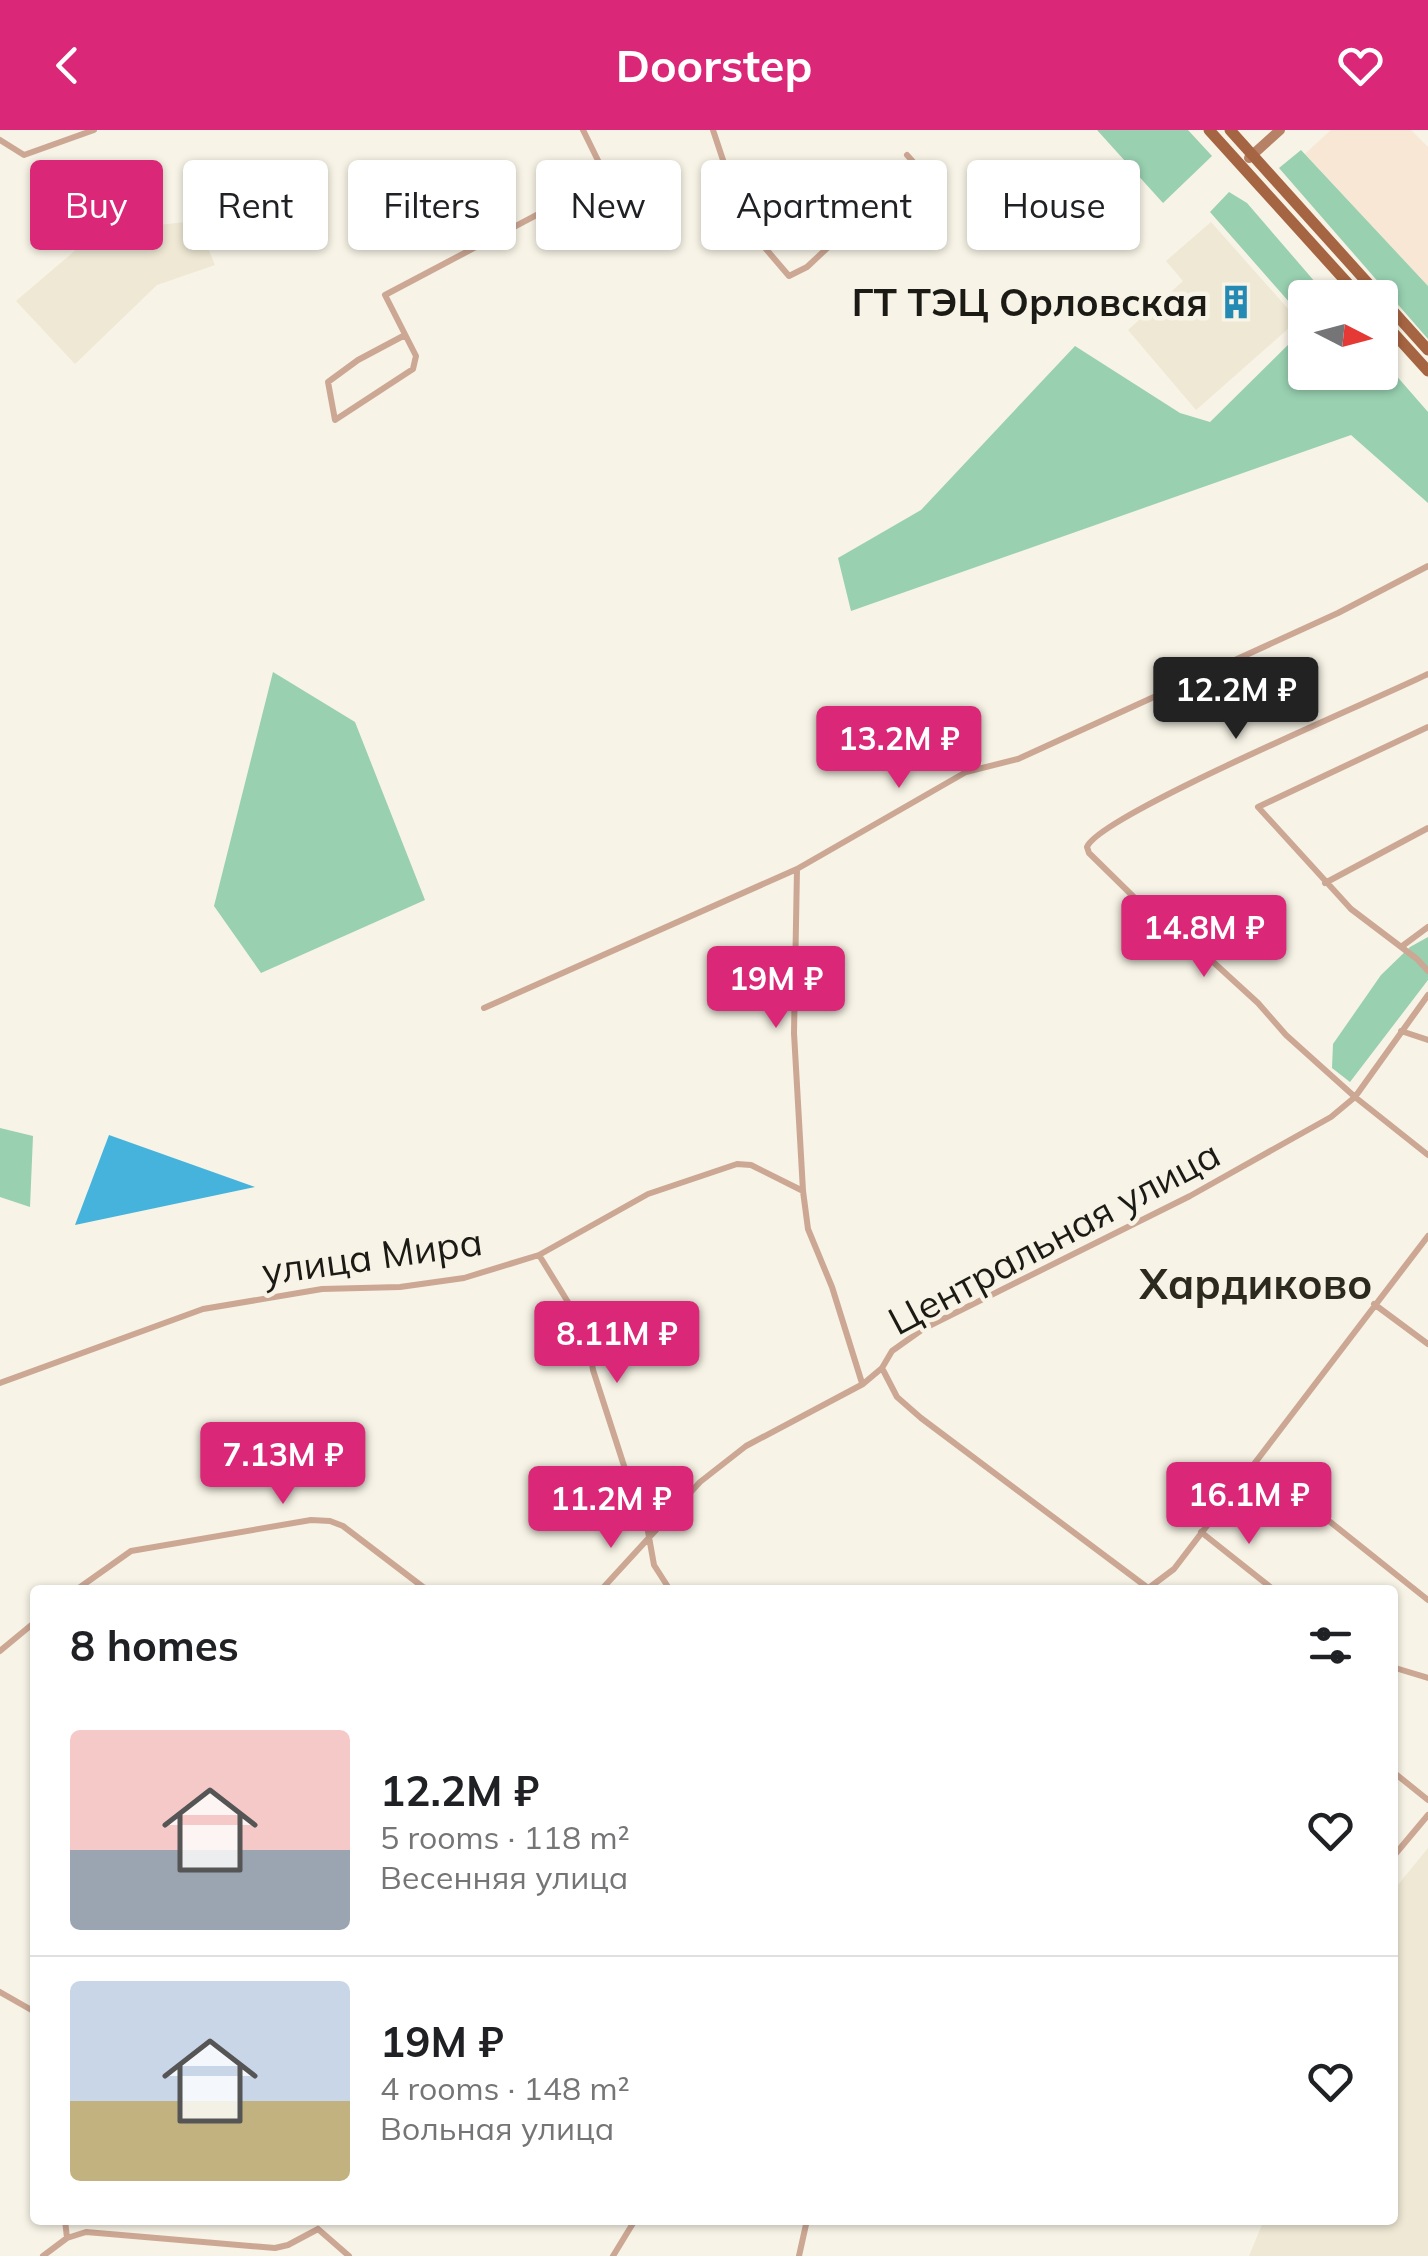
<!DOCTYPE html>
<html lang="en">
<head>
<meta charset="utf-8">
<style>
	body { margin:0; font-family:Mulish,sans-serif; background:#f2f2f2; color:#202124; height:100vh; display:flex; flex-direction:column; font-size:38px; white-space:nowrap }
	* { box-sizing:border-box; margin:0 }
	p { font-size:32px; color:#757577 }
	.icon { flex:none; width:55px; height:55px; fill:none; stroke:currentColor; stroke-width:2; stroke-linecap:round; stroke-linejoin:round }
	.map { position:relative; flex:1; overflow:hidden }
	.sheet { position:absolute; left:30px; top:1455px; width:1368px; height:640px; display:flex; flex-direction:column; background:#fff; border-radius:10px; box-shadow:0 2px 8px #0004 }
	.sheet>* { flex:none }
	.top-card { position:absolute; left:30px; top:30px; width:1370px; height:90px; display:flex; gap:20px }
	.needle { width:65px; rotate:96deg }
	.buttons { position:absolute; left:1288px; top:150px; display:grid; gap:20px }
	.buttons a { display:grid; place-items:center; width:110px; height:110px; border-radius:10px; background:#fff; box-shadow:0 2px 8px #0004; font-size:50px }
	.price { position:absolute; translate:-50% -85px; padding:0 22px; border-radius:10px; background:#db2777; color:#fff; font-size:32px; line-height:65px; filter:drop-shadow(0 2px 5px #0008) }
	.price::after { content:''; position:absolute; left:50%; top:60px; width:30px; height:22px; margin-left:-15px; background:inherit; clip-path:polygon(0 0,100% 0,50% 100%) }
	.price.current { background:#222; color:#fff }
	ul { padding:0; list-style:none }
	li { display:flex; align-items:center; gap:30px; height:250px; padding:0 40px }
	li+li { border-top:2px solid #e0e0e0 }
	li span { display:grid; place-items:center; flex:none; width:280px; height:200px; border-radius:10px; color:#555 }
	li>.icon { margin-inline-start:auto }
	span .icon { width:120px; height:120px; fill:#fffc; stroke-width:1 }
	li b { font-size:42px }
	h2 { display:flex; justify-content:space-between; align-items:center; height:120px; padding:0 40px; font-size:42px }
	.pill { padding:0 35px; border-radius:10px; background:#fff; box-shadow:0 2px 8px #0004; font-size:35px; line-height:90px }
	.pill.current { background:#db2777; color:#fff }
	header { display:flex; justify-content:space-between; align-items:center; height:130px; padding:0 40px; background:#db2777; color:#fff; font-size:45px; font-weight:700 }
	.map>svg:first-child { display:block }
</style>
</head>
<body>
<header><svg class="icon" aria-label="back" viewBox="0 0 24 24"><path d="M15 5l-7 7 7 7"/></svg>Doorstep<svg class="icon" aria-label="heart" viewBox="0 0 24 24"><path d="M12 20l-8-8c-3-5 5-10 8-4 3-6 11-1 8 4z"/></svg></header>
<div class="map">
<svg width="1428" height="2126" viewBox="0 0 1428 2126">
	<rect width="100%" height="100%" fill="#f7f3e6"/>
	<path fill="#f7e7d4" d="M1331 0H1411L1428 17V156L1305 24Z"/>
	<path fill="#eee8d4" d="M197 91 215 135 157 155 75 234 16 171 98 101Z
		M1211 92 1298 190 1196 280 1128 200 1183 151 1166 131Z
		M1428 1718V2126H1249L1264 2090H1392L1393 1761Z"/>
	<path fill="#98d0b0" d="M1097 0H1188L1212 26 1163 73Z
		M1301 20 1428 156V209L1279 38Z
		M1229 62 1247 73 1328 167 1305 168V190L1210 82Z
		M1305 198V242H1380V227L1428 282V373L1351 305 851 481 838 428 921 380 1075 216 1180 283 1210 292Z
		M273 542 355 592 425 770 261 843 214 776Z
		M1428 807V850L1350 952 1332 938 1333 914 1381 845 1410 817Z
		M0 998 33 1006 30 1077 0 1067Z"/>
	<path fill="#46b3dd" d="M109 1005 255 1057 75 1095Z"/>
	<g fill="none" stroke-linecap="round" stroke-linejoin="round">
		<path stroke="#cca794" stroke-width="6" d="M583 0 613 61
			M713 0 730 51 736 84 789 146 807 137 916 35 907 25
			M0 10 24 25 94 0
			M405 205 358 230 328 252 335 290 413 239 416 226 385 165 580 62 591 58 614 62
			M1428 544C1380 568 1099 685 1087 717L1089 723 1145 778 1188 809 1258 873 1286 905 1355 967 1428 1025
			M1428 597 1258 677 1351 779 1417 829 1428 841
			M797 739 794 903 803 1061 808 1099 832 1157 862 1253
			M1325 753 1428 698
			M1401 817 1428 797
			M484 878 797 739 966 642 1018 629 1338 483 1428 436
			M1401 901 1428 910
			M539 1125 587 1203 593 1240 627 1345 644 1379 654 1435 670 1460
			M1374 1174 1428 1214
			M882 1238 897 1267 921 1288 1148 1458
			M0 1253 203 1179 322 1159 400 1157 464 1148 539 1125 648 1064 737 1034 751 1035 803 1061
			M1225 1372 1291 1370 1309 1375 1428 1470
			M1201 1402 1274 1460
			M76 1460 131 1421 311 1390 330 1391 343 1396 423 1457 432 1460
			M601 1460 700 1352 746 1316 863 1254 882 1238 892 1221 923 1199 1190 1066 1331 987 1355 967 1428 865
			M1146 1460 1174 1439 1428 1106
			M0 1521 35 1492
			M1392 1537 1428 1548
			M1392 1641 1428 1670
			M1392 1728 1428 1685
			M0 1862 35 1882
			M65 2090 67 2108
			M318 2099 349 2126
			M43 2126 67 2108 86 2102 275 2118 288 2115 318 2099
			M613 2126 635 2090
			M799 2126 807 2090"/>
		<path stroke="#b68165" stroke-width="10" d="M1249 28 1280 0"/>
		<path stroke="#a66542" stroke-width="11" d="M1209 0 1361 168
			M1230 0 1428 220
			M1380 188 1428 241"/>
	</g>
	<defs>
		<g id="building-bare" transform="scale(2.7)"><path d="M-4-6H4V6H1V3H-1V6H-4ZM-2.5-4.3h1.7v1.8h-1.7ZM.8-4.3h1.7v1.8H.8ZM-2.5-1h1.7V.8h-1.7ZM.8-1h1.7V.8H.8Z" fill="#248ab3" stroke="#f7f3e6" stroke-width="2.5" paint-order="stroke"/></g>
	</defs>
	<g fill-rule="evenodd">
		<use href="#building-bare" x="1236" y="172"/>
	</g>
	<g text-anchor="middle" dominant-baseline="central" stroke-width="9" stroke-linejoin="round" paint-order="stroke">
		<g font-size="38" font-weight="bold" fill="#1b1a15" stroke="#f7f3e6" text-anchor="end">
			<text x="1208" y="172">ГТ ТЭЦ Орловская</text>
		</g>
		<g font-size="38" fill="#1b1a15" stroke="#f7f3e6">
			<text transform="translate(1054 1107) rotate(-28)">Центральная улица</text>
			<text transform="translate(372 1126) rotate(-8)">улица Мира</text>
		</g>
		<g font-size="42" font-weight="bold" fill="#2c291f" stroke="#f7f3e6">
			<text x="1256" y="1153">Хардиково</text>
		</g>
	</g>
</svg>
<div class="buttons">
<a><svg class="needle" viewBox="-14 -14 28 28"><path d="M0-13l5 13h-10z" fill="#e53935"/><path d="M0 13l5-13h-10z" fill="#757577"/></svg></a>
</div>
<b class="price current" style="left:1236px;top:612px">12.2M ₽</b>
<b class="price" style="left:899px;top:661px">13.2M ₽</b>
<b class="price" style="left:1204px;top:850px">14.8M ₽</b>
<b class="price" style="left:776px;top:901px">19M ₽</b>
<b class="price" style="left:617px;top:1256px">8.11M ₽</b>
<b class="price" style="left:283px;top:1377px">7.13M ₽</b>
<b class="price" style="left:1249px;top:1417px">16.1M ₽</b>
<b class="price" style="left:611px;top:1421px">11.2M ₽</b>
<div class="top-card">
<a class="pill current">Buy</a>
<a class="pill">Rent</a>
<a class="pill">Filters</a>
<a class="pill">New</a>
<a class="pill">Apartment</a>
<a class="pill">House</a>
</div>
<section class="sheet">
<h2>8 homes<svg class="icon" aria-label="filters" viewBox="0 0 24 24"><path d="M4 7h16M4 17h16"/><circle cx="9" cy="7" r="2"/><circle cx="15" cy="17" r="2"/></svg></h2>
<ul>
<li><span style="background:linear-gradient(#f6c9c9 60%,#9aa5b1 0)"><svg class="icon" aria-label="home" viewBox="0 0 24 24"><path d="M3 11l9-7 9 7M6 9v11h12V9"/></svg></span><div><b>12.2M ₽</b><p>5 rooms · 118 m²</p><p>Весенняя улица</p></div><svg class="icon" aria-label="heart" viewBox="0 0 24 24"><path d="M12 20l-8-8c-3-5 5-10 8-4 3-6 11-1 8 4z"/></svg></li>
<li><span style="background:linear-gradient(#c9d6e8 60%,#c2b280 0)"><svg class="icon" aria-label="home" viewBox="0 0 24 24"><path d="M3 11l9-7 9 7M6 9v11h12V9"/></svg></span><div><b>19M ₽</b><p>4 rooms · 148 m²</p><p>Вольная улица</p></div><svg class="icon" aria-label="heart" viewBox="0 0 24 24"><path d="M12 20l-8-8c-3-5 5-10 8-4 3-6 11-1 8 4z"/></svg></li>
</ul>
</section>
</div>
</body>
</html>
